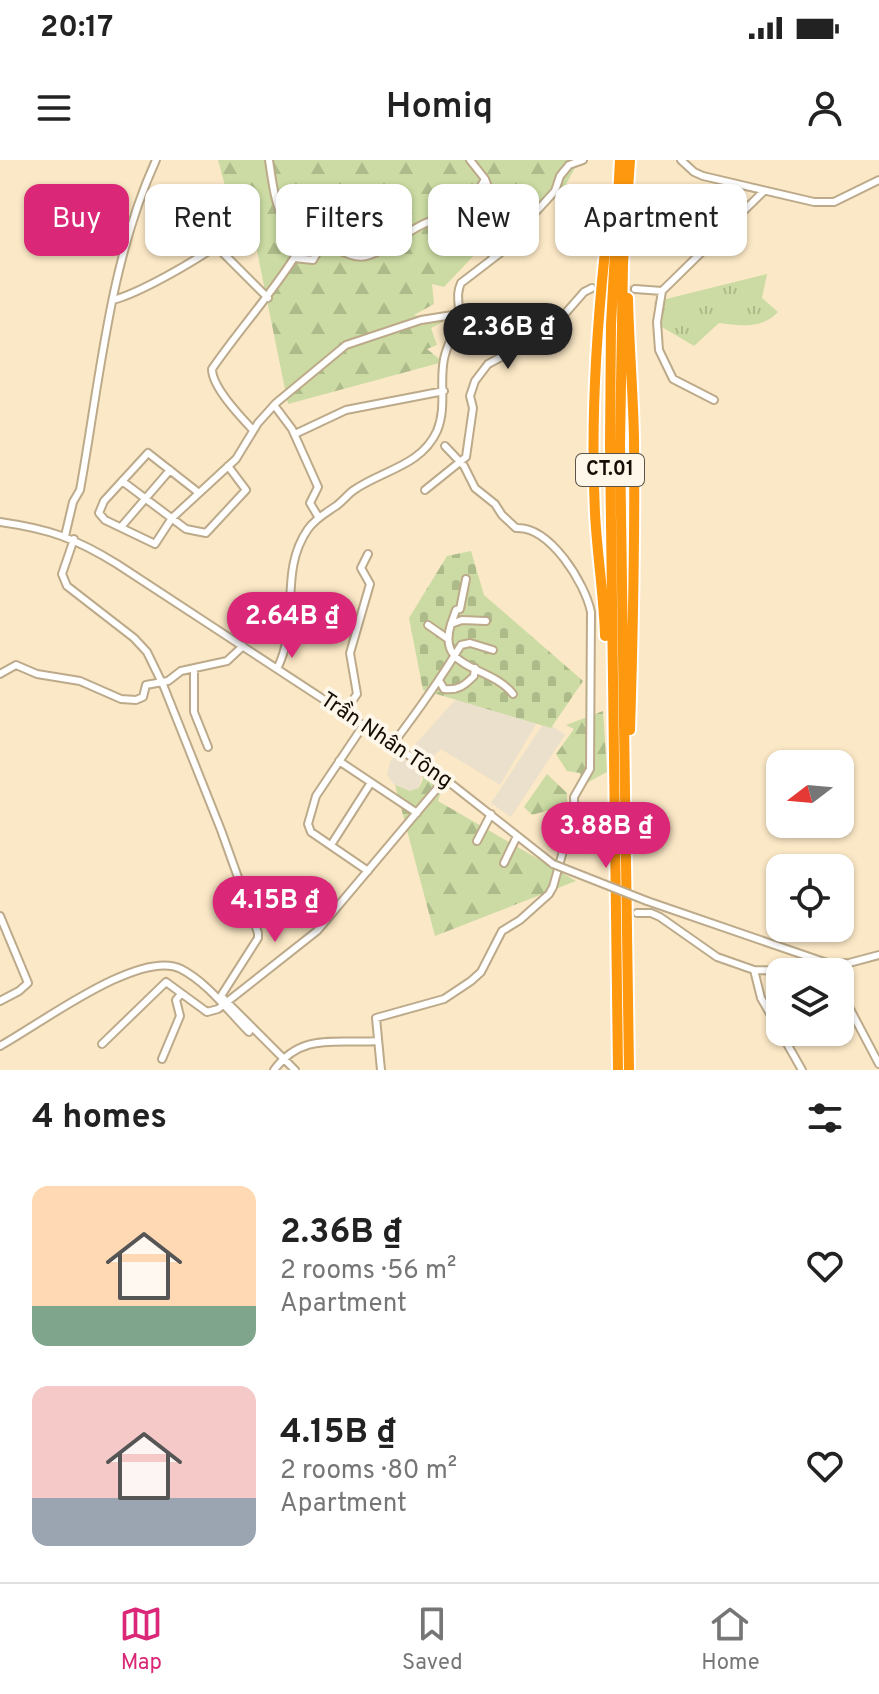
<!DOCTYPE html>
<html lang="en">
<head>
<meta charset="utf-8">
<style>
	body { margin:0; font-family:Overpass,sans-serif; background:#f2f2f2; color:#222; height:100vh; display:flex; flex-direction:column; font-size:30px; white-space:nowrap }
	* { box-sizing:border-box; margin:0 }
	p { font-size:26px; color:#767676 }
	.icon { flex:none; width:44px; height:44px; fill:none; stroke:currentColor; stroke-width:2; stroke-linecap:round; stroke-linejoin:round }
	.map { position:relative; height:910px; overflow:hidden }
	.drawer { display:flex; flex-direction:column; background:#fff; flex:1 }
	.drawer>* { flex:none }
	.guide { position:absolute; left:24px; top:24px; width:832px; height:72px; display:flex; gap:16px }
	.needle { width:52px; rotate:254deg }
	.buttons { position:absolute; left:766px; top:590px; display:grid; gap:16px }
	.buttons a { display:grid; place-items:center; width:88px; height:88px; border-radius:16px; background:#fff; box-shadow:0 2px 6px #0004; font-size:40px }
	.price { position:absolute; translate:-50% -68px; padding:0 18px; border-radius:28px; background:#db2777; color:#fff; font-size:26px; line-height:52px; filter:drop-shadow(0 2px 4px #0008) }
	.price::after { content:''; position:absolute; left:50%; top:48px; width:24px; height:18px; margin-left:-12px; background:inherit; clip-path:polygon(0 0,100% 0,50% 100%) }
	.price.active { background:#222; color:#fff }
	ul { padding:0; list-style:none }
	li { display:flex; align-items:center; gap:24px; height:200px; padding:0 32px }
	li span { display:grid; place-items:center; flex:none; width:224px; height:160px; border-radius:16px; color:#555 }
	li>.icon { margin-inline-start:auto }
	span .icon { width:96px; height:96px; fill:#fffc; stroke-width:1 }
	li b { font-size:34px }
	h2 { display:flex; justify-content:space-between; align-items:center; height:96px; padding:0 32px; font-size:34px }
	.chip { padding:0 28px; border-radius:16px; background:#fff; box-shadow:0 2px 6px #0004; font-size:28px; line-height:72px }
	.chip.active { background:#db2777; color:#fff }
	.status { display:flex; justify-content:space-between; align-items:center; height:56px; padding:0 40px; background:#fff; direction:ltr }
	.status svg { height:22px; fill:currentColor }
	header { display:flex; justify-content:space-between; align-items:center; height:104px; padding:0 32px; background:#fff; font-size:36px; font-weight:600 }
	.menu { display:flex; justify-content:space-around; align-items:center; height:112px; border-top:2px solid #e0e0e0; background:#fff; font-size:22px; color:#767676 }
	.menu a { display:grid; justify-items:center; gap:4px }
	.menu .active { color:#db2777 }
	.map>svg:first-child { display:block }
</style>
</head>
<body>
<div class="status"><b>20:17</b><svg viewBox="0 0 49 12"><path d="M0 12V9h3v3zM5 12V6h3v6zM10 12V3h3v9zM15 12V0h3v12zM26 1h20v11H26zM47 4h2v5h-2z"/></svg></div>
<header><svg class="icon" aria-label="menu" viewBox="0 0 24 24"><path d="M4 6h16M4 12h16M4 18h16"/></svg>Homiq<svg class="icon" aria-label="person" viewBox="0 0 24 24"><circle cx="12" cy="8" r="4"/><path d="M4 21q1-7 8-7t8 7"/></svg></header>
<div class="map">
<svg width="879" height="910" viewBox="0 0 879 910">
	<defs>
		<pattern id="grass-tufts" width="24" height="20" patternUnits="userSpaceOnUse" patternTransform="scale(2)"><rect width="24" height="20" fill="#cbdba3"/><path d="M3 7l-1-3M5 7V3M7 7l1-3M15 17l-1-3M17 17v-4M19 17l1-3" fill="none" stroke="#adbb8b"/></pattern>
		<pattern id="forest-firs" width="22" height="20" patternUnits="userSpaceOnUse" patternTransform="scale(2)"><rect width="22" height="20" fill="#cbdba3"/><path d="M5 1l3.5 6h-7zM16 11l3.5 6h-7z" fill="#adbb8b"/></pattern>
		<pattern id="cemetery-stones" width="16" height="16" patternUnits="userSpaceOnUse" patternTransform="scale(2)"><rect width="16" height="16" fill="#cbdba3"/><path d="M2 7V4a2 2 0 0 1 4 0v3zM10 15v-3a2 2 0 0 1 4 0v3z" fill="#adbb8b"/></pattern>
	</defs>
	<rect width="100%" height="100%" fill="#fbe8c6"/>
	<path fill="#ebe0cb" d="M464 530 537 563 500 625 441 589 430 600 412 588Z
		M545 561 565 575 511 657 491 643Z
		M393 598 411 600 422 613 419 628 411 631 398 629 387 615 390 602Z"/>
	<path fill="url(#grass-tufts)" d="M767 114 762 138 778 152C762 169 740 166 719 163L694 186 662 167 654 142Z"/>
	<path fill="url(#forest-firs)" d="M218 0H579L562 32 498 70 444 127 432 124 434 144 414 155 445 161 431 168 437 185 427 189 443 202 288 244 256 86 236 66Z
		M603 551 607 612 581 626 580 613 567 611 556 594 574 569 566 565Z
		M418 605 445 619 438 641 576 721 435 776 395 625 410 631 419 628 423 619Z
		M547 614 567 633 568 665 556 648 532 655 524 647Z"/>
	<path fill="url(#cemetery-stones)" d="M471 391 484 435 583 521 551 568 423 530 409 458 447 396Z"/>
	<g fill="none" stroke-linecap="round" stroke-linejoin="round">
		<path stroke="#d8c7a9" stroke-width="6" stroke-dasharray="6 3" stroke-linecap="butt" d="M592 128 635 129"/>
		<g stroke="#bcaa8a" stroke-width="10">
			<path id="minor" d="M269 0C277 55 279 73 335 89 348 93 356 100 370 95 401 85 430 42 463 67
				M470 0 485 19 476 35 469 37C471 55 471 51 463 67L495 97
				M681 0 694 12 703 16 814 42H834L879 20
				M482 86C495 65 495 42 485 19
				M635 129 662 131 763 32
				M662 131 657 162 659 190 673 219 714 240
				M113 140C140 133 193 102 216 86L268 138
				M274 245 292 269 318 327 310 343 319 358
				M253 270C240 256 212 227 212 209 238 171 269 137 294 98L313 100 321 86
				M295 274 346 250 444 231
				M122 321 186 369 206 373 246 330 228 306
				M425 330 466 297 473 248 470 236 475 221 488 204 549 172 584 132 592 128
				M199 333 148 293 104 341 99 353 105 360 155 384 172 358 236 299 258 263 276 243 346 185 421 160 459 154
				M0 362C49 369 75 378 117 404L445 619 553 704
				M121 367 170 310
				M65 376 73 342 80 330C100 220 109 103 156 0
				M74 379 62 414 67 426 134 478 147 492 164 527 221 670 258 773V778L221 836 295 910
				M486 461 462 460 451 464C436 511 489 504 513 534
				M451 464 456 450 460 449 466 419
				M428 465 448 479
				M277 509C301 461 278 412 308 369 316 358 326 353 336 346 343 341 348 334 354 330 383 310 421 306 437 271 447 247 439 223 444 199 447 183 458 168 459 153 459 141 456 134 461 123L521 77 524 65 555 31 560 16 569 5 583 0
				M194 510V552L208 587
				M0 514 16 505 37 514 80 521 121 539 136 540 143 537 146 525 168 521 181 511 227 501 243 486
				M440 522 444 529C458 531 465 525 474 516L475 508
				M344 553 357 534 350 493 370 424 361 408 368 394
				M363 566 316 636 308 664 311 672 368 711
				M392 585C417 552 440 520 461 485L470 483 493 490
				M339 601 417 653
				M477 681 491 654
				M331 685 370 624
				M504 703 517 676
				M647 741 830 804 849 803 879 795
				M637 753H651L660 757 717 797 754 810
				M0 756 28 823 19 831 0 841
				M840 830 879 904
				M102 884 166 822 207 852 218 849 317 771 445 619
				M0 886C39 865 140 788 181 809 208 823 228 851 249 872
				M162 899 180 856 176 840 180 835H184
				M274 910C302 872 336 884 378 881
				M381 910 376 858 444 839 471 821 481 812 502 771 520 760 549 734 553 727 565 684 575 669 574 637 590 609 591 452C585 423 550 366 516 368L502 355 495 344 475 328 464 306 445 286
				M802 910 761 838 754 810 809 811 830 804 833 812"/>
		</g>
		<g stroke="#fff" stroke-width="14">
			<path id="highway" d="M628 138C629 185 633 231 634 278 635 375 633 472 630 570
				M605 476C604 435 597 394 595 353 590 250 598 148 610 46
				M618 910 610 284 611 165 620 0
				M629 910 620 284 623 104 630 0"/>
		</g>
		<use href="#minor" stroke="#fff" stroke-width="6"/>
		<use href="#highway" stroke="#fe980e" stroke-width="10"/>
		<g stroke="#bcaa8a" stroke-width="10" stroke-linecap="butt">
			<path id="minor-bridge" d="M553 704 647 741"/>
		</g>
		<use href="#minor-bridge" stroke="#fff" stroke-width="6"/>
	</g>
	<g text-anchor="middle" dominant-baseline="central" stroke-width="8" stroke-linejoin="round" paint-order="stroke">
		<rect fill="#fff7ea" stroke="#5a5449" stroke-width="2" x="576" y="294" width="68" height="32" rx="6"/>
		<g font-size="20" font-weight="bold" fill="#140e04">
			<text x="610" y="310">CT.01</text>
		</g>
		<g font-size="22" fill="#140e04" stroke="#fff7ea">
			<text transform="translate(386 581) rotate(34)">Trần Nhân Tông</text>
		</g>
	</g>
</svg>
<div class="buttons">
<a><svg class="needle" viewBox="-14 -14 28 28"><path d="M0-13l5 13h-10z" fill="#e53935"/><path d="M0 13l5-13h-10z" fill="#767676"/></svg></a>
<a><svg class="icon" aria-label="locate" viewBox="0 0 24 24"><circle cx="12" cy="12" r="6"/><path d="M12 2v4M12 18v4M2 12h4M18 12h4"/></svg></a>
<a><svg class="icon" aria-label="layers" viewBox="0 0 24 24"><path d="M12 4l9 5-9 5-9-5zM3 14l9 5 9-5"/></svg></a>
</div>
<b class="price active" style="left:508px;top:211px">2.36B ₫</b>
<b class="price" style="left:292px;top:500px">2.64B ₫</b>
<b class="price" style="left:606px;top:710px">3.88B ₫</b>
<b class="price" style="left:275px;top:784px">4.15B ₫</b>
<div class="guide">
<a class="chip active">Buy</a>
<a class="chip">Rent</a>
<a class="chip">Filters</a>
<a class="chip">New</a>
<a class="chip">Apartment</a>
</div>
</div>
<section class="drawer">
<h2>4 homes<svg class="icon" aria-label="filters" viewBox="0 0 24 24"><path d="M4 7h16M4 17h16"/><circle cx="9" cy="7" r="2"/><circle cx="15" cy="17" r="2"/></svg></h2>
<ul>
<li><span style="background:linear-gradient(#ffd9b3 75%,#7fa58c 0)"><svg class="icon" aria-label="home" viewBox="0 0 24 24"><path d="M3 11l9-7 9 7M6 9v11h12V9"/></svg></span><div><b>2.36B ₫</b><p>2 rooms · 56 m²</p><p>Apartment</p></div><svg class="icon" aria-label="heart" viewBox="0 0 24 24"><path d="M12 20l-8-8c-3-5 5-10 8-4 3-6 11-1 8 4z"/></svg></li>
<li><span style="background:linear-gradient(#f6c9c9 70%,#9aa5b1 0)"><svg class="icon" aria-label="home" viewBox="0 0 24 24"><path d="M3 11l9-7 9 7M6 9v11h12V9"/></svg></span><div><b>4.15B ₫</b><p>2 rooms · 80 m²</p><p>Apartment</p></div><svg class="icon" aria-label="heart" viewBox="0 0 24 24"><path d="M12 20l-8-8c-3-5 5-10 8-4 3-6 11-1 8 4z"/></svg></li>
</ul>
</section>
<nav class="menu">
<a class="active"><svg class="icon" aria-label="map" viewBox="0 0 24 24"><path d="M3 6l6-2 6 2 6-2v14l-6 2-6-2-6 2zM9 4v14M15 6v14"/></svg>Map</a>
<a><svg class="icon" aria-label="saved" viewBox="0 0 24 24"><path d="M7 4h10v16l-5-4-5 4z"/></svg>Saved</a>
<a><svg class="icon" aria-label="home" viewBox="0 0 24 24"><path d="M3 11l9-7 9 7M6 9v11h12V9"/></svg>Home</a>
</nav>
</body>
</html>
